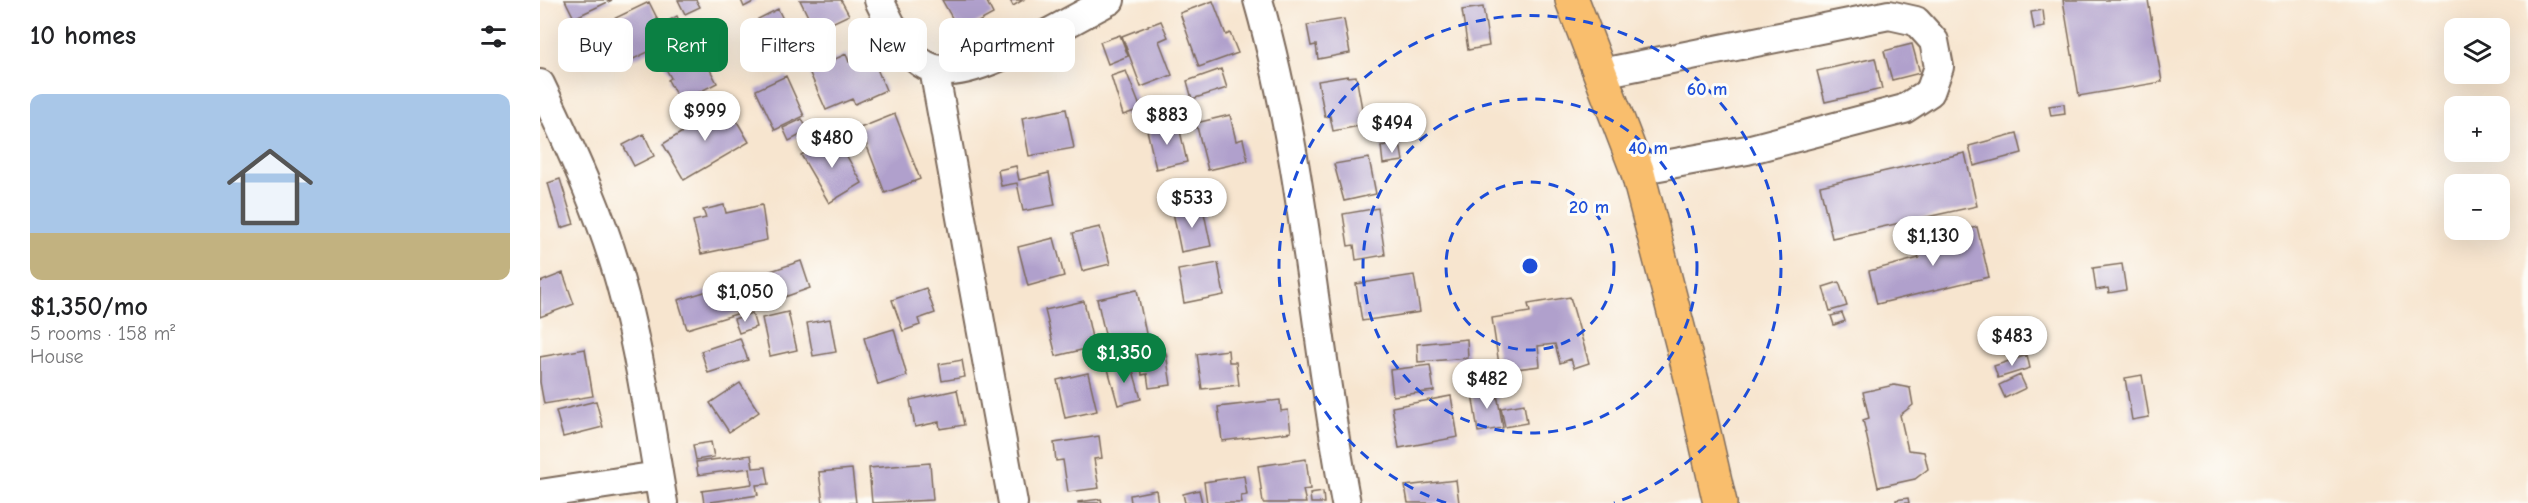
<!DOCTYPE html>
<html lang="en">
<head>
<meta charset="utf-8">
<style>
	body { margin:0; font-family:"Comic Neue",sans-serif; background:#f6f6f6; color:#202124; height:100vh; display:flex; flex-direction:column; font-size:22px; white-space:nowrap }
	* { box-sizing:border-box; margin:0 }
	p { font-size:20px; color:#757577 }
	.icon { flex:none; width:33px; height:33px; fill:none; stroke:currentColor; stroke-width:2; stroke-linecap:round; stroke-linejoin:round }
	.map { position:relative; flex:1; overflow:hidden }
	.sheet { display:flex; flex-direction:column; background:#fff; width:540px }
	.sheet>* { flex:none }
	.banner { position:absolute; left:18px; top:18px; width:570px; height:54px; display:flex; gap:12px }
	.buttons { position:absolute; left:1904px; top:18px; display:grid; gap:12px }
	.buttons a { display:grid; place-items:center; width:66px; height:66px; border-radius:12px; background:#fff; box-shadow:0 6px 24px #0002; font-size:30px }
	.price { position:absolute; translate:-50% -51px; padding:0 14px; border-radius:21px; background:#fff; color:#222; font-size:20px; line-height:39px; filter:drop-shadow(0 2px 3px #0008) }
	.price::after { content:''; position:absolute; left:50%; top:36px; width:18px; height:14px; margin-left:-9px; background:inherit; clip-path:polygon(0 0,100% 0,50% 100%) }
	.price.current { background:#0b8043; color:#fff }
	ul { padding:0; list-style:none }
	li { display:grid; align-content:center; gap:12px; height:318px; padding:0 30px }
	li+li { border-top:2px solid #e0e0e0 }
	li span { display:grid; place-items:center; height:186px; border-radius:12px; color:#555 }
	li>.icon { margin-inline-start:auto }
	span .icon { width:108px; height:108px; fill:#fffc; stroke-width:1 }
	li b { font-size:26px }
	h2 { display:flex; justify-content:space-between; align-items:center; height:72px; padding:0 30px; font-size:26px }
	.chip { padding:0 21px; border-radius:12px; background:#fff; box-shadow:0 6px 24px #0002; font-size:21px; line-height:54px }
	.chip.current { background:#0b8043; color:#fff }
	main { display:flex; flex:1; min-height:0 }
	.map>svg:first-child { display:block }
</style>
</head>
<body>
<main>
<section class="sheet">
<h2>10 homes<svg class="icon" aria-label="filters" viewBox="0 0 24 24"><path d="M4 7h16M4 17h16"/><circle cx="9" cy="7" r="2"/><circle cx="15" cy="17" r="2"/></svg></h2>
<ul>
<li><span style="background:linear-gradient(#a9c7e8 75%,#c2b280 0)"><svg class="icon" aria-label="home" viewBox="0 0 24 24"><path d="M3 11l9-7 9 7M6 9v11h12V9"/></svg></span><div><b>$1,350/mo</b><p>5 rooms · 158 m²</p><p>House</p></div></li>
</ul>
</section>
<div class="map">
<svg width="1988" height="503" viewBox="0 0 1988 503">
	<rect width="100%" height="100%" fill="#fdfcf7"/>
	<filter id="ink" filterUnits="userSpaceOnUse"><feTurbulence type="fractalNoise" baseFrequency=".0167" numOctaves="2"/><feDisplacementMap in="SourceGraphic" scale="12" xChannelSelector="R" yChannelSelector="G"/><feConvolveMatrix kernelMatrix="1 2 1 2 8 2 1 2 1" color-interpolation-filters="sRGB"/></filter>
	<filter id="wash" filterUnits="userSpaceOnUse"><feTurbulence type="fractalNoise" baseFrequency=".008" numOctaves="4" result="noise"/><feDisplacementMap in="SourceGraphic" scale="24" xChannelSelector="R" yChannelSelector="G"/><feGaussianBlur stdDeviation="1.35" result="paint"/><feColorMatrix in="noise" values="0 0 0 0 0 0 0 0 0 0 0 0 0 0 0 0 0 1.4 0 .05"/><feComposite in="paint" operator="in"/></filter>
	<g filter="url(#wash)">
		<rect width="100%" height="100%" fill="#f7e5cf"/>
		<g id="blocks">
			<path fill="#b0a0cc" d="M25 0H72L34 18Z
				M138 0H156L160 7 145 14Z
				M201 0H217L204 7Z
				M260 0H301L309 15 275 31Z
				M402 0H446L453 14 420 32Z
				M470 0H483L473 6Z
				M1523 0H1608L1622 82 1539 96Z
				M673 1 686 35 690 33 698 53 659 67 640 13Z
				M109 2 129 42 85 63 65 23Z
				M943 7 949 46 928 50 922 10Z
				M238 9 252 38 233 47 218 19Z
				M1503 10 1505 27 1494 29 1491 12Z
				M137 16 145 34 134 39 126 22Z
				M804 19 810 53 778 59 776 45 771 46 767 25Z
				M621 21 628 37 619 41 632 75 601 87 582 36Z
				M170 27 179 43 163 53 154 37Z
				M580 35 588 56 568 64 560 42Z
				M154 40 177 83 140 102 128 80 131 78 120 58Z
				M1372 44 1380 73 1352 80 1344 51Z
				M330 52 346 90 315 104 312 99 286 110 269 71 306 54 309 62Z
				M1335 58 1342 89 1285 102 1277 71Z
				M681 69 687 88 652 99 647 81Z
				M586 71 601 109 583 115 571 76Z
				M246 76 264 116 235 130 216 90Z
				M808 76V77L816 76 825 125 793 131 790 116 785 117 778 81Z
				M1524 104 1525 114 1511 116 1509 106Z
				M188 106 209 142 144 180 123 144 144 131 140 125 161 113 165 120Z
				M526 109 534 148 489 156 482 118Z
				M355 114 380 179 345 193 320 128Z
				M690 115 696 141 703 139 708 161 668 170 656 123Z
				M262 119 268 131 249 141 243 128Z
				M638 122 647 162 616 169 607 130Z
				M1477 133 1482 153 1434 166 1429 146Z
				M104 134 114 156 94 166 83 145Z
				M295 135 322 183 289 203 261 155Z
				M860 143 863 161 843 164 841 146Z
				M1425 153 1437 206 1292 238 1280 186Z
				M829 158 836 194 804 201 794 164Z
				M476 166 479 180 509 173 515 205 483 211 477 183 461 186 458 170Z
				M20 179 34 224 21 228 8 183Z
				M184 205 186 213 222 205 227 240 161 254 153 221 166 218 163 210Z
				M659 206 660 213H664L671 246 641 252 633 212Z
				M838 208 845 255 816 260 814 245 808 246 803 214Z
				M560 227 570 264 542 271 533 233Z
				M1437 227 1449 277 1337 304 1329 271 1379 258 1375 242Z
				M514 238 524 276 488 286 478 247Z
				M261 261 270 288 222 305 213 277Z
				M678 263 684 295 644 303 638 270Z
				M1582 264 1586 290 1569 293 1568 288 1556 290 1553 268Z
				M23 273 34 304 0 317V282Z
				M874 275 880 312 822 321 816 284Z
				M1299 282 1307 306 1290 311 1283 287Z
				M194 283 203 312 147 329 138 300Z
				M386 288 395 313 378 319 380 325 363 331 352 300Z
				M597 290 609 348 570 356 557 299Z
				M1030 297 1049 363 1034 368 1031 359 1020 363 1015 344 998 346 1000 366 960 371 952 318 990 312 988 304Z
				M544 301 554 347 516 356 505 310Z
				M248 312 257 350 230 356 222 318Z
				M212 313 216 327 199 333 194 319Z
				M1302 313 1305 321 1294 325 1291 316Z
				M290 319 296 352 273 356 267 323Z
				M354 329 367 376 338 385 324 338Z
				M200 338 208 360 168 373 161 351Z
				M927 339 928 358 878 362 877 344Z
				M45 349 53 396 4 404 0 382V357Z
				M688 350 689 362H696L699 385 662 389 657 354Z
				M626 353 631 385 609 388 607 374 602 375 600 357Z
				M1487 355 1490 368 1458 378 1454 366Z
				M422 360 425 377 402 381 399 364Z
				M591 363 601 399 578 405 568 369Z
				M890 365 894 391 853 396 850 370Z
				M548 373 557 411 525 418 517 380Z
				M1480 375 1486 388 1465 398 1459 385Z
				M1602 375 1609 417 1592 420 1585 378Z
				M200 383 219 412 189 432 170 403Z
				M1354 385 1370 388 1373 405 1360 415 1368 450 1384 452 1388 469 1375 479 1338 487 1323 420 1329 418 1323 392Z
				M956 388 963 428 938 432 932 393Z
				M417 390 424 425 400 429 399 422 375 427 370 400Z
				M911 396 918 437 859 448 852 407Z
				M740 400 741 411 748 410 751 432 682 441 678 407Z
				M56 401 63 427 23 437 16 411Z
				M984 404 987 423 965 427 961 408Z
				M559 436 562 458 554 459 559 488 528 492 523 460 516 461 514 443Z
				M171 442 174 457 156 460 153 445Z
				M211 455 213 468 226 467 229 484 216 485 218 495 164 503 162 491 212 484 210 468 158 475 156 462Z
				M766 459 770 489 763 490 766 503H723L718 466Z
				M390 463 393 500 332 503 329 468Z
				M312 469 316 503H283L279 472Z
				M704 476 707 495 701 496 702 503H667L664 482Z
				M916 480 919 503H868L865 486Z
				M616 490 618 503H591L590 495Z
				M659 490 662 503H645L643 494Z
				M783 492 784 503H771L770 494Z
				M1368 498 1369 503H1356V500Z
				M561 499 562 503H538V502Z"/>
		</g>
	</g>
	<g filter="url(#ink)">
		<use href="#blocks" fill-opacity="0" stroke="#7d6b5c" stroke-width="1.5"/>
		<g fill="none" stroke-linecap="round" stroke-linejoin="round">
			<g stroke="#7d6b5c" stroke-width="32">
				<path id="minor" d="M339 0C349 21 360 47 379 61 388 68 399 71 410 71 447 71 533 19 570 0
					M718 0C765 164 774 336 806 503
					M394 69 473 503
					M1062 73 1349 15 1376 21 1394 41 1399 67 1390 92 1364 109 1207 150 1097 170
					M0 84C33 153 65 222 84 296 102 364 111 434 123 503
					M0 494 118 476"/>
			</g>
			<g stroke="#7d6b5c" stroke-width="36">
				<path id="major" d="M1032 0 1097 170 1153 385 1180 503"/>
			</g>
			<use href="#minor" stroke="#fff" stroke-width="28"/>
			<use href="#major" stroke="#f9be6d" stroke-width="33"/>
		</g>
	</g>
	<g fill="none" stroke="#1d4ed8" stroke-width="3" stroke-dasharray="10 8">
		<circle cx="990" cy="266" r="84"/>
		<circle cx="990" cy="266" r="167"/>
		<path d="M906 503A251 251 0 1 1 1074 503"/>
	</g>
	<circle cx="990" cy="266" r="9" fill="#1d4ed8" stroke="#fdfcf7" stroke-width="3"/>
	<g font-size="18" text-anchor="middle" font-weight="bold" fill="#1d4ed8" stroke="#fdfcf7" stroke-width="6" stroke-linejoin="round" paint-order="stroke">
		<text x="1167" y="95">60 m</text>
		<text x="1108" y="154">40 m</text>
		<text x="1049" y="213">20 m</text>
	</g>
</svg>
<div class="buttons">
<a><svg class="icon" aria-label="layers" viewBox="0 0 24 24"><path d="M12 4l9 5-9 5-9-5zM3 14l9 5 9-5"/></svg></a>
<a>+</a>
<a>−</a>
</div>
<b class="price" style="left:165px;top:142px">$999</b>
<b class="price" style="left:627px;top:146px">$883</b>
<b class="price" style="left:852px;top:154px">$494</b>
<b class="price" style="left:292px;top:169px">$480</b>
<b class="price" style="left:652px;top:229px">$533</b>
<b class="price" style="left:1393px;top:267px">$1,130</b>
<b class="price" style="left:205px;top:323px">$1,050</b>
<b class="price" style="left:1472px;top:367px">$483</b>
<b class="price current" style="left:584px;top:384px">$1,350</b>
<b class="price" style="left:947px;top:410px">$482</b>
<div class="banner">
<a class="chip">Buy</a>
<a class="chip current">Rent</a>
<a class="chip">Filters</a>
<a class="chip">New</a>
<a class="chip">Apartment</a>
</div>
</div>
</main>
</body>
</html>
